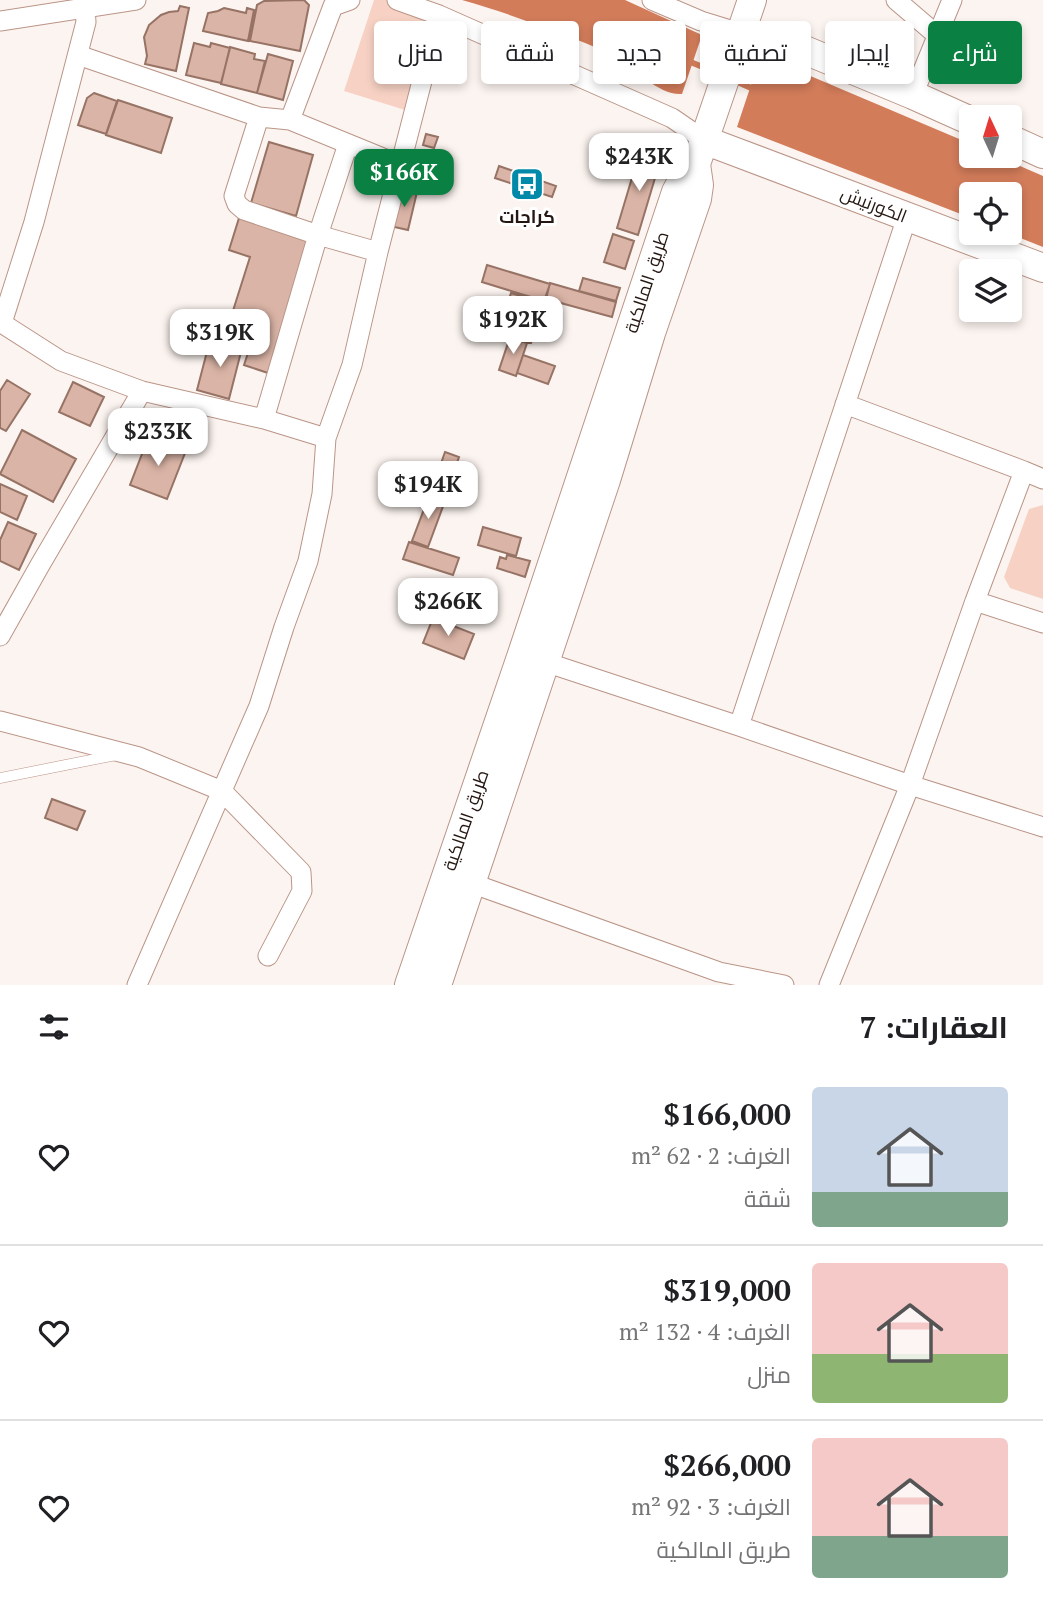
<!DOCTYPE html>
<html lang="ar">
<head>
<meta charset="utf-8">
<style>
	body { margin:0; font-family:"PT Serif",Cairo,serif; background:#f6f6f6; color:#202124; direction:rtl; height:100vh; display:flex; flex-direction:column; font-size:26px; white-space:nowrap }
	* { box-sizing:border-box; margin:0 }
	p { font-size:23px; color:#757577 }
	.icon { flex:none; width:38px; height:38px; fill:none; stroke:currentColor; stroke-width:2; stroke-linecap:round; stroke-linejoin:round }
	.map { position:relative; height:985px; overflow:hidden; direction:ltr }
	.side { display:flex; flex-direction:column; background:#fff; flex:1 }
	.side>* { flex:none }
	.guide { position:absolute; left:21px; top:21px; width:1001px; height:63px; direction:rtl; display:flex; gap:14px }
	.needle { width:46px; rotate:356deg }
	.tools { position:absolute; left:959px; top:105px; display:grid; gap:14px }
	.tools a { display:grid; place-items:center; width:63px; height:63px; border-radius:7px; background:#fff; box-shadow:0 4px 10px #0003; font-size:35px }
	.price { position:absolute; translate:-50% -60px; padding:0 16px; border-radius:14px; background:#fff; color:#222; font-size:23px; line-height:46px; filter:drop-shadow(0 2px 4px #0008) }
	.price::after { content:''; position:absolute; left:50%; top:42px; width:21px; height:16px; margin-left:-10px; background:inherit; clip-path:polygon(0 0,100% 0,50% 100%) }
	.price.current { background:#0b8043; color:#fff }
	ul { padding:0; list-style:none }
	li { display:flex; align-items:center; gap:21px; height:175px; padding:0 35px }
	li+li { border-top:2px solid #e0e0e0 }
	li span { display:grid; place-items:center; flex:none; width:196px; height:140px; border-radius:7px; color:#555 }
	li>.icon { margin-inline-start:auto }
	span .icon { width:84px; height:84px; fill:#fffc; stroke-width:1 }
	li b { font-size:30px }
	h2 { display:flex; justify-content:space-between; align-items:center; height:84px; padding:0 35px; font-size:30px }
	.pill { padding:0 24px; border-radius:7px; background:#fff; box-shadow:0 4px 10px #0003; font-size:24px; line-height:63px }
	.pill.current { background:#0b8043; color:#fff }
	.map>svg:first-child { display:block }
</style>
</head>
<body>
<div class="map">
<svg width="1043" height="985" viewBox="0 0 1043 985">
	<rect width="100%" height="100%" fill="#fcf4f0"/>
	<path fill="#f7d2c4" d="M374 0H387L436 16 405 110 344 91Z
		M1043 505V599L1010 588 1004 577 1029 509Z"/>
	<path fill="#d27c5a" d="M462 0H625L702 35 682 94C660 96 635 69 616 58 597 47 576 39 556 32 525 20 494 9 462 0Z
		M761 55 971 144V156H997L1043 176V247L1008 233H1010V194H971V218L737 127Z"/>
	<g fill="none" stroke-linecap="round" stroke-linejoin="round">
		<path stroke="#d27c5a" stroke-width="6" d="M688 61 720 74
			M733 80 758 91"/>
	</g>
	<path fill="#dab4a6" stroke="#967365" stroke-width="2" d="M304 0 309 5 300 51 250 41 257 5 264 1Z
		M180 6 189 8 176 71 145 64 147 56 144 37 149 25 161 15 169 12 178 11Z
		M224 8 246 13 247 8 254 10 248 41 203 31 208 13 218 11Z
		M950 31 982 45 966 80 935 67Z
		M194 43 210 47 211 43 230 48 221 83 186 75Z
		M230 47 255 54 254 59 265 61 257 93 221 84Z
		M268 54 293 61 283 100 257 93Z
		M94 93 117 101 106 134 78 125 87 98Z
		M118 100 172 118 161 153 106 135Z
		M426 134 438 137 434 148 423 145Z
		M269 142 313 155 296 216 251 203Z
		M640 151 661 158 638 235 617 228Z
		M499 166 556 186 552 197 495 178Z
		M399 188 417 192 408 230 390 226Z
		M239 218 313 241 271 374 244 365 251 344 225 336 250 257 229 250Z
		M613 234 634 241 625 269 604 262Z
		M487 265 550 284 544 301 482 282Z
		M583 278 620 288 616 301 579 291Z
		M550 283 616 302 612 317 546 299Z
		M511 293 544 303 531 343 498 333Z
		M510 337 527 343 516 376 499 370Z
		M210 340 242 348 229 399 197 390Z
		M523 355 555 366 548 384 517 373Z
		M7 380 30 394 6 431 0 428V391Z
		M73 382 104 397 90 426 59 412Z
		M22 430 76 459 53 502 0 474Z
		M167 436 171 438 174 444 175 449 185 453 167 499 130 485 147 441 155 444 161 437Z
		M445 452 459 457 445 497 431 492Z
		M0 484 27 496 17 520 0 512Z
		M429 496 445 501 428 547 412 541Z
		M8 522 36 534 19 570 0 561V540Z
		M483 527 521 538 516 556 478 545Z
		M409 542 459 558 453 575 403 559Z
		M507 555 530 561 525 577 497 568 500 557 506 559Z
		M433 618 474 634 464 659 423 643Z
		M52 799 85 811 77 830 45 818Z"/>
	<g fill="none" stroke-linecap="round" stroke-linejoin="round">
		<g stroke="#ba9587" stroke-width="11">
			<path id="service" d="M0 778 116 755"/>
		</g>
		<g stroke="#ba9587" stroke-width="21">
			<path id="minor" d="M397 0 439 15
				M652 0 701 21 740 33
				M896 0 938 36
				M0 21 136 0
				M78 55 259 117
				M913 95 952 0
				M290 120 333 6 350 0
				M378 252 318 235 244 210 237 204 234 196 259 117 290 120 400 165
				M0 322 61 361 142 391 264 419 326 438
				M2 323 34 222 86 22 85 8
				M845 404 1024 471 975 601
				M264 419 318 235 348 144
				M1024 471 1043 479
				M1043 623 975 601 910 785 1043 827
				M0 636 40 565 142 391
				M545 662 739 726 910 785 829 985
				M0 721 139 757 222 791 301 872 302 891 268 956
				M739 726 907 217
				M471 883 719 972 784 985
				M137 985 259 706 284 627 308 561 322 494 326 438 352 365 378 252 439 15 672 118 704 140"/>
		</g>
		<g stroke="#ba9587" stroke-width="30">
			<path id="secondary" d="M740 33 795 46 913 95 971 121
				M1010 139 1043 154
				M704 140 1043 268
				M409 985 522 654 676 192 683 179 696 164 752 0
				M437 985 606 480 651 333 697 199 699 185 696 164"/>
		</g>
		<use href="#service" stroke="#fff" stroke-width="10"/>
		<use href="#minor" stroke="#fff" stroke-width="19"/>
		<use href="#secondary" stroke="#fff" stroke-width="28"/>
	</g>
	<defs>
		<g id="bus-square" transform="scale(1.75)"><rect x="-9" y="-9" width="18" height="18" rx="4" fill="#0089a9" stroke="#fff"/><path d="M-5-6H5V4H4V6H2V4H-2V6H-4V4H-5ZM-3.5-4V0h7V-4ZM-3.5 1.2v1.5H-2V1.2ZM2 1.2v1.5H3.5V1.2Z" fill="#fff"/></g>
	</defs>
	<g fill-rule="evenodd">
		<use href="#bus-square" x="527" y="184"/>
	</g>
	<g text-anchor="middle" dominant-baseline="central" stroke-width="6" stroke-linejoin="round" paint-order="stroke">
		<g font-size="18" fill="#241611" stroke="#fff">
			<text transform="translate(874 204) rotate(21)">الكورنيش</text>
			<text transform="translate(646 282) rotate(-72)">طريق المالكية</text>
			<text transform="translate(465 820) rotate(-71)">طريق المالكية</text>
		</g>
		<g font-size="18" font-weight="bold" fill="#241611" stroke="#fff">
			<text x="527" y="216">كراجات</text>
		</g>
	</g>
</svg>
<div class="tools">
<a><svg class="needle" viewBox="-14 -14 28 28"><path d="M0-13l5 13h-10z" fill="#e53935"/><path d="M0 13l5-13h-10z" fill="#757577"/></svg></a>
<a><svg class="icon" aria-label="locate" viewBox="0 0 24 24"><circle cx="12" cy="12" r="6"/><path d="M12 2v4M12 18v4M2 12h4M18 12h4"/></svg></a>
<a><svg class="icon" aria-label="layers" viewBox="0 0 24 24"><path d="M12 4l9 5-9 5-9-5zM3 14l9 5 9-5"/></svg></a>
</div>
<b class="price" style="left:639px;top:193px">$243K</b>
<b class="price current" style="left:404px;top:209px">$166K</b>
<b class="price" style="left:513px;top:356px">$192K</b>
<b class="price" style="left:220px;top:369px">$319K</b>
<b class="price" style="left:158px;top:468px">$233K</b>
<b class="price" style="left:428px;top:521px">$194K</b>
<b class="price" style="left:448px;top:638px">$266K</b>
<div class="guide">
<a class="pill current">شراء</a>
<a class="pill">إيجار</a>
<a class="pill">تصفية</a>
<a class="pill">جديد</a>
<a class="pill">شقة</a>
<a class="pill">منزل</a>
</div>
</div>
<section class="side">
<h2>العقارات: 7<svg class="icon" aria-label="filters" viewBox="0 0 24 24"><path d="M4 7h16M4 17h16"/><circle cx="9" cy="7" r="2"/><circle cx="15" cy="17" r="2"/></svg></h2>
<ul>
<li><span style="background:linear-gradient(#c9d6e8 75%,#7fa58c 0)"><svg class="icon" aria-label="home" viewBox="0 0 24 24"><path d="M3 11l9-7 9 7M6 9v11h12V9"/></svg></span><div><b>$166,000</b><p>الغرف: 2 · 62 m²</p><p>شقة</p></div><svg class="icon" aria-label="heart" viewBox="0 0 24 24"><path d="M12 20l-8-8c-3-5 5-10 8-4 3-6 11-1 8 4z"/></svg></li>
<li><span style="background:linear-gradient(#f6c9c9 65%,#8fb573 0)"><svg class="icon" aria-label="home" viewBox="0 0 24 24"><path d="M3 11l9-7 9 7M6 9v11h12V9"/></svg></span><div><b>$319,000</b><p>الغرف: 4 · 132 m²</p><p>منزل</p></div><svg class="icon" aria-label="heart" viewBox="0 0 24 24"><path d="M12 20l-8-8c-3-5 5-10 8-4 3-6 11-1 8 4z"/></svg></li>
<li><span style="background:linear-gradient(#f6c9c9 70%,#7fa58c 0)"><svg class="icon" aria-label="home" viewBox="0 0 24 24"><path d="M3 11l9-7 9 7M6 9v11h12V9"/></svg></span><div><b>$266,000</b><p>الغرف: 3 · 92 m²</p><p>طريق المالكية</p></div><svg class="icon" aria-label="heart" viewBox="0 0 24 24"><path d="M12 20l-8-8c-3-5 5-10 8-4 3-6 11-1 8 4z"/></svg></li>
</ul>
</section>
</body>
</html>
